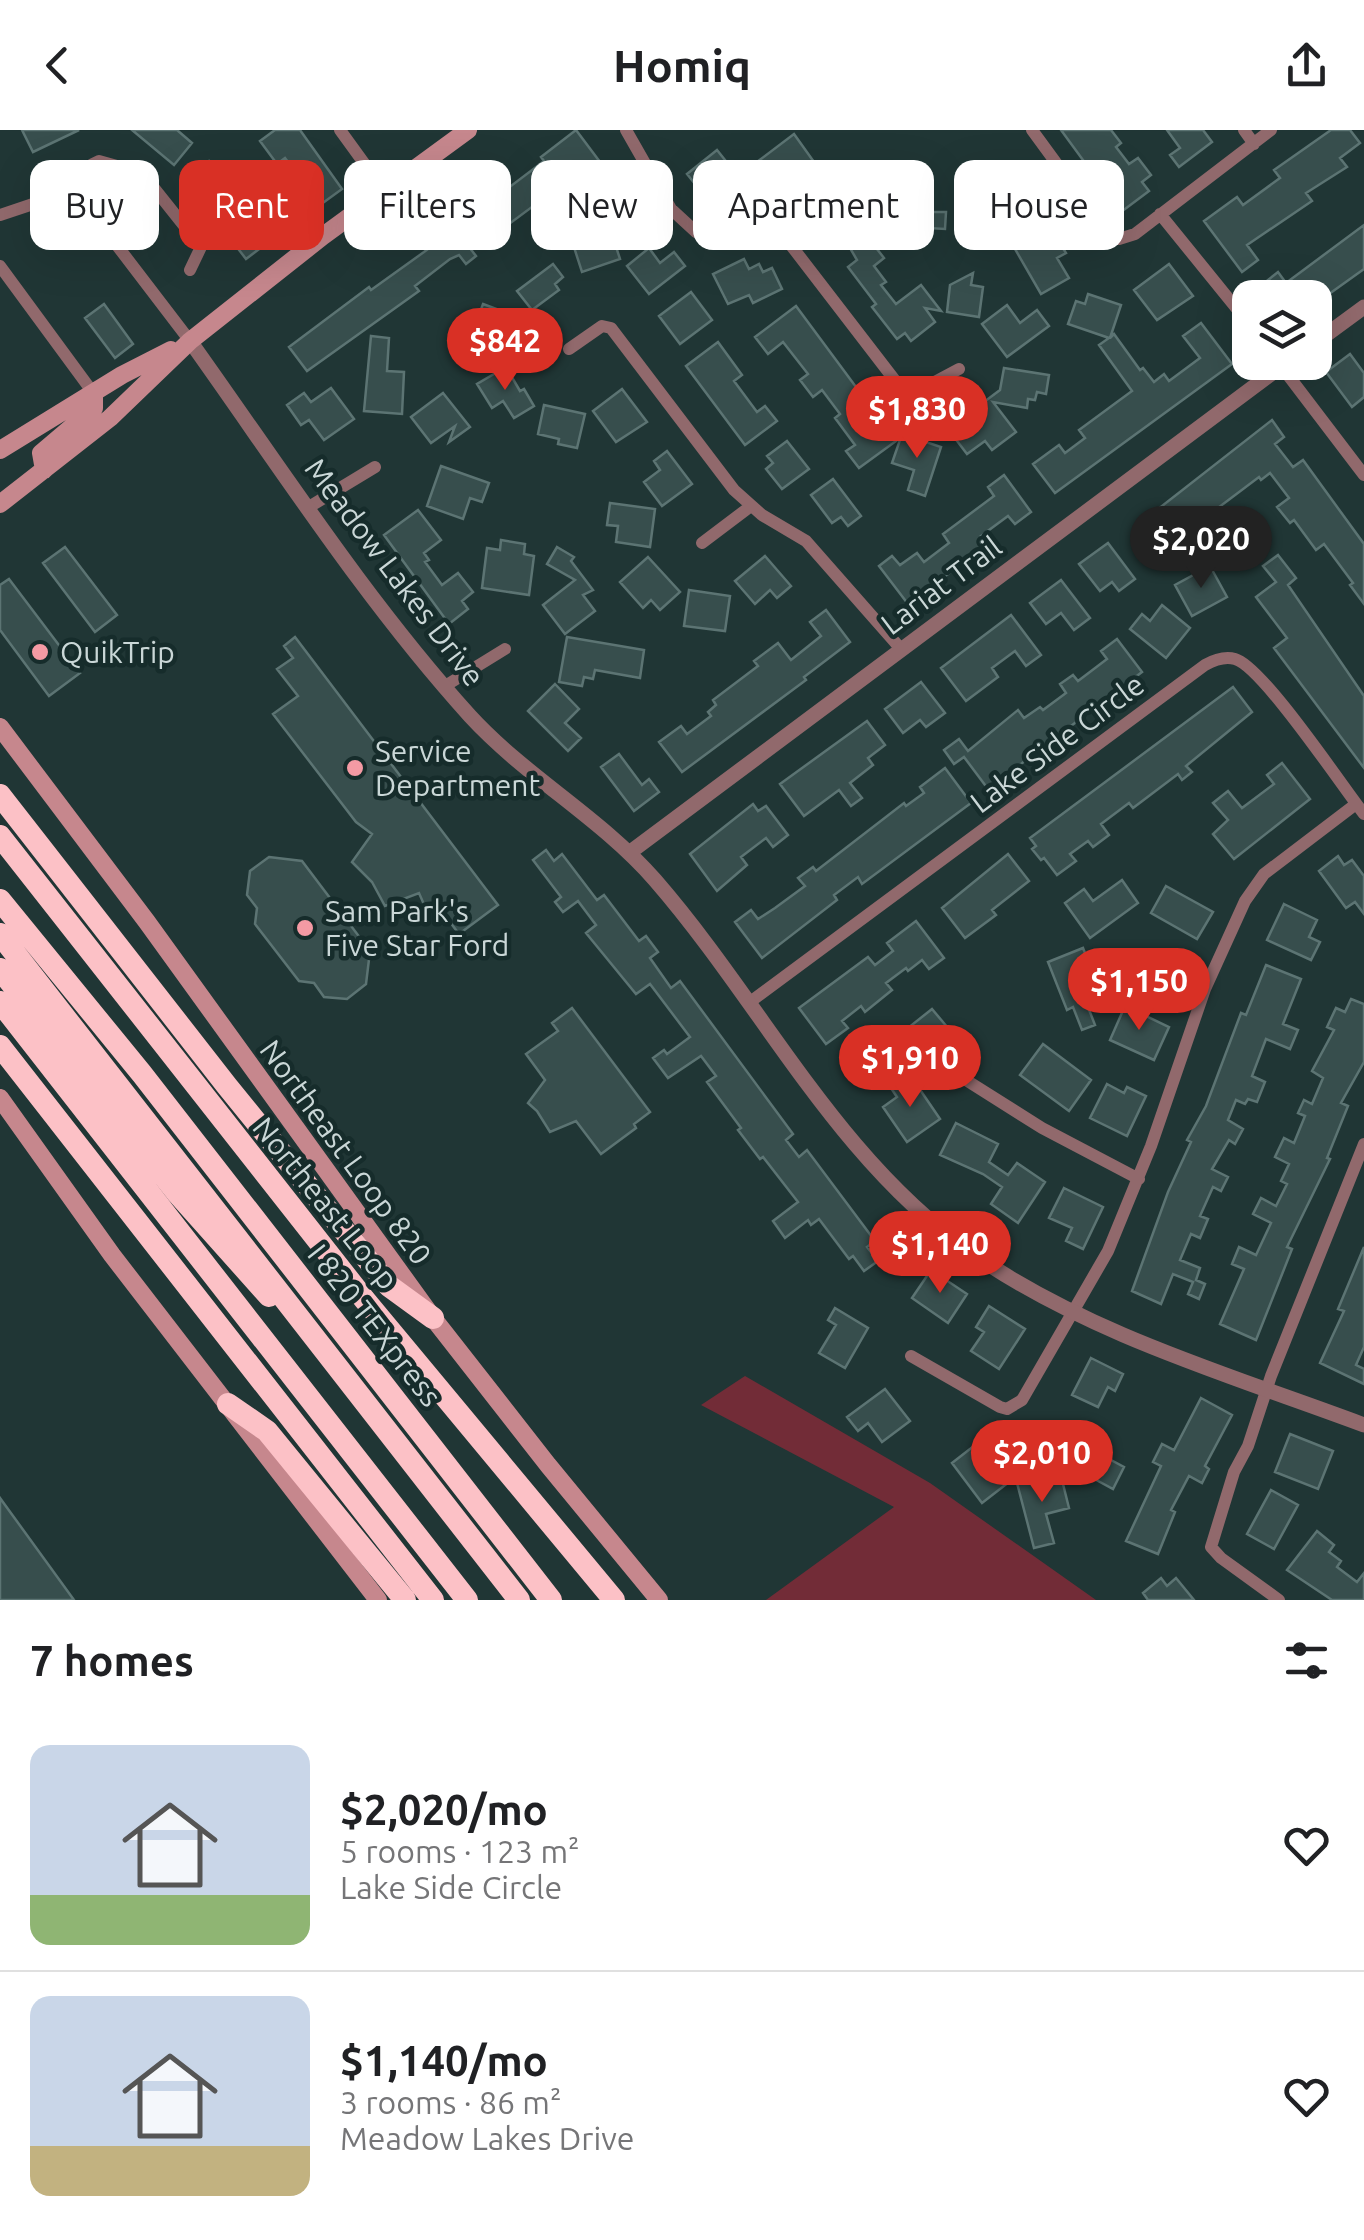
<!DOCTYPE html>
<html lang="en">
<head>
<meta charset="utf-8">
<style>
	body { margin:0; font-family:Ubuntu,sans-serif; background:#f2f2f2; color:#202124; height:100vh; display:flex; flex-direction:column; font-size:38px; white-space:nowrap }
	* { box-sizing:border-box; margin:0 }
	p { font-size:32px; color:#757577 }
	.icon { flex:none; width:55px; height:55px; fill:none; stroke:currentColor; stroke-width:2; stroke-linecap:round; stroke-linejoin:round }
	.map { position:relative; height:1470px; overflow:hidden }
	.details { display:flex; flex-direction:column; background:#fff; flex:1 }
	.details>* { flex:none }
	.banner { position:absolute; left:30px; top:30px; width:1305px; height:90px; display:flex; gap:20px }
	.fabs { position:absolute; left:1232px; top:150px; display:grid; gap:20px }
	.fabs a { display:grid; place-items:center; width:100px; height:100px; border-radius:20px; background:#fff; box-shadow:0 10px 40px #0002; font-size:50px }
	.price { position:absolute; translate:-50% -85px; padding:0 22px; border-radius:35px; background:#d93025; color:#fff; font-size:32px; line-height:65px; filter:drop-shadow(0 2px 5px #0008) }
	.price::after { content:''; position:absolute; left:50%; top:60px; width:30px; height:22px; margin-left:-15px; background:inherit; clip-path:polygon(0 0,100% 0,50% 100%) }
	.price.on { background:#222; color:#fff }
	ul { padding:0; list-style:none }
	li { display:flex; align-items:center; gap:30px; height:250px; padding:0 30px }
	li+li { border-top:2px solid #e0e0e0 }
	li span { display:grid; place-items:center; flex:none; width:280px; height:200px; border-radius:20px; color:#555 }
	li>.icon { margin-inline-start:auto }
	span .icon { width:120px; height:120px; fill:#fffc; stroke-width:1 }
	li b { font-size:42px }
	h2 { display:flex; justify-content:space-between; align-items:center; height:120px; padding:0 30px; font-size:42px }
	.pill { padding:0 35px; border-radius:20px; background:#fff; box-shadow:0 10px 40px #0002; font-size:35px; line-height:90px }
	.pill.on { background:#d93025; color:#fff }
	header { display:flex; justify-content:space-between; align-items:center; height:130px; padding:0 30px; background:#fff; font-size:45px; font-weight:600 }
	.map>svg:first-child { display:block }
</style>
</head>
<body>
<header><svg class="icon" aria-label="back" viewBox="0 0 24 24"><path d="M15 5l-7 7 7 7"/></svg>Homiq<svg class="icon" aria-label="share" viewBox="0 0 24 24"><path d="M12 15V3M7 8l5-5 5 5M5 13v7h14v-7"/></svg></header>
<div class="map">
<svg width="1364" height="1470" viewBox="0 0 1364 1470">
	<rect width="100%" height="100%" fill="#203635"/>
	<path fill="#722c37" d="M745 1246 930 1353 1096 1470H766L894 1377 701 1275Z"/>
	<path fill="#374e4d" stroke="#5c7473" stroke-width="2.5" d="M22 0H79L33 22Z
		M132 0H177L192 13 174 35Z
		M275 0H300L342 59 320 75 285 28 277 34 260 11Z
		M576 0 603 36 576 55 571 48 505 97 501 91 469 117 476 126 466 134 459 125 450 129 415 156 419 161 307 241 289 217 369 157 371 160 424 122 544 31 541 27Z
		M1061 0H1111L1121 13 1116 17 1129 34 1138 28 1151 45 1142 52 1149 61 1121 82Z
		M1167 0H1203L1212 12 1179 37 1170 25 1180 18Z
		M1331 0H1350L1360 13 1340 28 1347 37 1306 63 1312 71 1247 115 1258 130 1242 142 1204 91 1237 67 1243 75 1280 48 1274 40Z
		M794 4 814 32 778 59 771 50 739 75 728 61 711 74 687 44 717 20 741 50 760 35 757 32Z
		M209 31 271 110 246 129 200 69 205 64 191 45Z
		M1015 47 1032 69 1024 75 1030 82 1004 101 994 89 1003 82 990 66Z
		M895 63 924 64 923 82H946L945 99 911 97V106L883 105 885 71 894 72Z
		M607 89 620 129 582 142 572 111 593 104 589 95Z
		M1364 95V139L1315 174V168H1273L1263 154 1278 142 1286 153Z
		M1042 103 1047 112 1056 107 1066 123 1057 128 1069 148 1041 164 1015 119Z
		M866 105 884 128 874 136 886 152 881 155 896 174 921 155 941 181 925 178 935 192 911 211 905 203 897 209 872 177 876 174 848 137 857 130 850 118Z
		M649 118 660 133 674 122 685 136 649 164 627 136Z
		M744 129 749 139 759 134 763 142 772 138 782 159 753 173 749 165 728 174 713 144Z
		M553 134 563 147 555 154 559 160 532 180 517 161Z
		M1169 134 1193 166 1157 190 1134 160Z
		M973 143 971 155 983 157 979 187 947 182 950 155Z
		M691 162 712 190 680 214 659 186Z
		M1088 164 1121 175 1110 208 1114 204 1140 240 1143 238 1154 252 1164 244 1169 251 1200 228 1183 206 1201 193 1232 234 1055 363 1033 334 1059 315 1065 323 1085 308 1079 300 1132 261 1099 215 1109 208 1068 194 1076 171 1085 174Z
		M104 174 133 214 115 228 85 188Z
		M483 174 526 190 513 225 481 213 486 197 476 193Z
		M1007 175 1020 193 1037 180 1049 196 1007 227 982 194Z
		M796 176 896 311 859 338 846 321 855 315 835 288 840 284 822 260 813 267 800 250 808 244 783 212 768 224 755 207Z
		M371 206 389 208 387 241 404 242 402 284 364 281Z
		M718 212 742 245 734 251 757 282 765 276 777 291 745 315 686 236Z
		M1350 224 1364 243V267L1352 277 1326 242Z
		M506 237 520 261 524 259 534 276 514 288 503 271 492 278 477 254Z
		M1004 238 1049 245 1046 264 1037 262 1035 270 1028 269 1027 278 993 272 1016 302 992 320 985 311 967 324 948 299 1000 260Z
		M331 258 354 289 324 310 309 290 301 295 287 275 304 263 311 272Z
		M622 259 647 292 616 312 593 281Z
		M443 263 470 297 449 312 455 296 431 313 411 287Z
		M544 275 585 284 577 318 558 314 559 309 538 304Z
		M1272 290 1284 307 1275 314 1293 337 1303 330 1364 414V474L1350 455 1353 453 1324 414 1316 420 1294 390 1290 393 1277 377 1289 368 1270 343 1261 350 1259 347 1194 396 1196 399 1180 411 1173 403 1155 416 1139 394Z
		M902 304 941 317 925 366 908 360 914 340 892 333Z
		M787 311 809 339 782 359 766 339 773 333 767 326Z
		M667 321 692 354 662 376 644 352 660 340 654 331Z
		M441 336 489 353 482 372 470 368 463 389 427 376Z
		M1004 345 1031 382 1015 394 1008 386 981 406 988 414 908 474 879 436 892 426 900 435 917 423 924 432 949 413 943 404 994 366 988 357Z
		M833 349 861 386 848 396 841 387 832 393 811 365Z
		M610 373 655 379 650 417 616 412 618 396 607 395Z
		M418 380 441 410 424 423 429 430 425 432 442 455 458 443 473 462 462 471 468 479 449 494 384 405Z
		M501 410 525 414 524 424 534 426 529 465 482 458 487 418 500 420Z
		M1108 413 1135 449 1119 461 1112 452 1100 461 1079 434Z
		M65 417 117 485 95 502 43 433Z
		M557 417 574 427 571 431 593 460 583 465 595 481 565 504 543 475 575 450 547 434Z
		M1278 425 1296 448 1288 455 1364 566V638L1274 518 1287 508 1256 467 1276 452 1263 436Z
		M765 426 791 456 777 468 770 460 755 474 735 451Z
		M648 427 680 462 660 480 651 470 643 478 620 452Z
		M1210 436 1227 467 1192 486 1175 455Z
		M9 449 80 543 49 566 0 500V455Z
		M1061 450 1090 488 1074 500 1061 483 1046 494 1030 473Z
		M689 460 730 466 725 501 684 496Z
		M1162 475 1190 498 1166 528 1130 499 1142 484 1150 491Z
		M826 480 850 512 804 547 806 550 682 642 659 612 681 596 687 604 711 586 708 582 716 575 713 570 758 536 754 531 778 513 791 530 821 506 810 492Z
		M1011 485 1041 525 1026 536 1015 521 992 538 998 547 966 571 941 538Z
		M295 507 498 775 459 804 435 772 426 779 419 763 385 776 372 752 352 732 372 704 356 692 273 584 298 566 277 539 293 528 284 516Z
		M567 507 644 520 640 548 595 540 593 549 584 547 582 556 559 552Z
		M1117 509 1142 542 988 659 964 627 954 634 944 620 959 609 968 621 1018 580 1024 588 1040 577 1043 580 1066 563 1060 554 1073 545 1078 551 1107 529 1101 521Z
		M921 552 945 583 926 597 920 590 903 603 885 579Z
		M555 554 579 579 565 593 581 608 568 621 528 581Z
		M1233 557 1252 582 1186 636 1192 642 1182 650 1178 644 1133 678 1129 673 1101 694 1109 705 1093 717 1088 711 1070 724 1076 731 1057 745 1044 728 1041 730 1032 719 1036 716 1030 708Z
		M867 591 885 615 868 628 873 635 850 653 862 668 851 676 839 660 804 686 780 654Z
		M619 624 642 655 649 649 659 662 634 681 601 637Z
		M1282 633 1310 669 1234 729 1213 704 1228 690 1213 673 1228 661 1242 678 1274 654 1267 645Z
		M945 638 971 673 862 754 858 747 834 765 837 770 762 828 735 792 751 780 758 789 775 778 805 756 798 748 813 737 816 741 904 673 906 676 924 663 920 657Z
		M753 674 758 681 766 676 788 705 773 717 766 708 741 727 747 735 717 761 690 724Z
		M546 720 554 731 562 724 597 770 604 765 639 811 646 806 658 822 650 828 671 858 680 851 793 1004 786 1010 799 1027 807 1020 875 1111 867 1117 878 1131 864 1141 853 1126 849 1129 819 1089 811 1095 808 1090 785 1108 773 1091 798 1072 763 1027 760 1029 738 1000 741 998 707 952 716 946 701 926 668 948 653 928 664 920 667 924 690 907 650 854 636 864 586 803 596 795 578 771 563 782 555 772 561 767 533 730Z
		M1008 724 1029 751 992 780 996 785 965 808 942 778Z
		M1338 726 1344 735 1352 730 1364 746V784L1355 772 1346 778 1319 741Z
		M269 727 302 731 370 821 366 854 347 869 324 867 314 853 299 851 255 794 257 778 247 765 250 741Z
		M1122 750 1138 773 1090 808 1065 773 1084 759 1093 771Z
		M1166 756 1213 782 1197 809 1151 783Z
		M1284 774 1317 790 1309 807 1320 812 1311 830 1267 810Z
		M916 791 944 828 929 839 922 830 908 841 906 838 886 853 892 860 865 882 861 876 842 891 848 898 826 914 799 878 868 827 875 835 893 821 887 813Z
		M1083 818 1102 866 1086 872 1095 895 1082 900 1073 877 1067 880 1048 832Z
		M1266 835 1301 849 1283 894 1298 900 1290 919 1266 909 1252 946 1265 952 1257 972 1248 969 1245 974 1236 970 1228 990 1243 999 1235 1014 1229 1010 1212 1039 1228 1047 1221 1061 1213 1057 1200 1086 1208 1089 1200 1108 1191 1104 1180 1130 1200 1138 1196 1150 1205 1154 1199 1169 1188 1164 1193 1152 1173 1144 1161 1174 1132 1161 1168 1062 1191 1012 1187 1010 1206 976 1241 883 1246 885Z
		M1351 869 1364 874V932L1341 973 1348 976 1327 1028 1330 1029 1287 1117 1292 1119 1256 1210 1220 1194 1244 1139 1232 1134 1239 1117 1256 1125 1271 1093 1253 1084 1261 1068 1276 1076 1287 1054 1281 1051 1289 1034 1275 1027 1284 1008 1294 1013 1305 986 1298 983 1304 970 1312 974 1323 948 1312 941 1334 900 1327 897 1336 878 1345 882Z
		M1125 876 1169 897 1154 930 1110 910Z
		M572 878 650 982 634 994 636 998 601 1024 576 991 550 1002 537 981 528 973 545 950 526 924 558 901 552 893Z
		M932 879 953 904 914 936 893 910Z
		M1043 914 1091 950 1069 981 1020 945Z
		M910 945 940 989 907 1012 883 977 897 967 891 958Z
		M1107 954 1124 963 1127 957 1146 966 1127 1006 1090 988Z
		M956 993 998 1014 989 1032 1008 1045 1017 1033 1045 1052 1018 1093 991 1074 1002 1057 983 1044 940 1025Z
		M1064 1058 1103 1077 1083 1119 1066 1111 1072 1098 1049 1088Z
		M1364 1117V1217L1356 1235 1364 1239V1254L1320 1233 1344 1181 1338 1179Z
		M931 1140 967 1164 948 1193 912 1168Z
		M989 1176 1025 1199 999 1239 971 1221 984 1202 976 1197Z
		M835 1178 868 1198 845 1238 819 1223 836 1195 828 1190Z
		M1091 1228 1123 1244 1115 1261 1108 1257 1098 1277 1072 1265Z
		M885 1259 910 1291 882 1312 868 1293 858 1301 847 1287Z
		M1201 1268 1232 1285 1205 1336 1209 1339 1202 1353 1189 1346 1171 1380 1175 1382 1158 1424 1126 1411 1161 1336 1153 1332 1162 1314 1174 1320Z
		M1086 1299 1106 1310 1098 1323 1124 1337 1113 1359 1067 1334Z
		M1290 1304 1333 1321 1318 1359 1275 1342Z
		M979 1312 1009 1352 982 1373 952 1333Z
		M1060 1342 1069 1378 1046 1384 1054 1413 1034 1418 1017 1353Z
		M1271 1360 1298 1375 1274 1419 1247 1404Z
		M0 1368 74 1470H0Z
		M1317 1401 1334 1415 1329 1422 1341 1431 1337 1437 1357 1452 1364 1443V1470H1332L1287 1440Z
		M1161 1448 1167 1456 1176 1448 1194 1470H1148L1143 1463Z"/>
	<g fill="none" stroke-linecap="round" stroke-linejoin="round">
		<path stroke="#91696c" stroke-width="12" d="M340 0 385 62
			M626 0 671 79 696 102 719 106 767 103 790 114 900 257 914 263 959 239
			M1032 0 1106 101 1119 109 1135 104 1271 0
			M1244 0 1254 14
			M66 76C68 53 78 40 99 31L142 43 201 117 190 140
			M1160 84 1250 195
			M0 85 33 74 66 76 96 88 190 211
			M790 114 834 77
			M0 136 94 264
			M569 219 602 196 611 198 734 360 762 385 806 411 901 519
			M1278 232 1364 345
			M309 377 375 337
			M702 413 751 376
			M445 556 505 519
			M1132 827 1205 859
			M750 872 1205 535C1214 530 1224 526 1235 529 1262 536 1342 656 1364 684
			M958 945 1042 998 1139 1049
			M911 1226 1000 1277 1007 1279 1022 1270 1108 1121 1151 1016 1205 859 1245 771 1264 744 1356 674
			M1279 1470 1221 1428 1211 1417 1234 1342 1248 1316 1271 1246 1364 1014"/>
		<path stroke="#91696c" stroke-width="15" d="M190 211C280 337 366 471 470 586 526 647 601 688 655 750 762 873 836 1029 973 1124 1088 1204 1233 1246 1364 1295
			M1315 213 1364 177
			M629 723 1287 232"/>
		<path stroke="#c6878d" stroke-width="18" d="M0 320 122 245 171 220
			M44 340 41 323 94 278V264
			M0 374 110 288 190 211 323 106 468 0
			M0 597 147 792 433 1188 548 1335 659 1470
			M0 968 112 1125 378 1470"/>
		<path stroke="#fcc1c6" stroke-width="22" d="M0 665 227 956 389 1156 433 1188
			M0 706 364 1169 614 1470
			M0 770 142 944 551 1470
			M0 804 519 1470
			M0 839 178 1064 269 1166
			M0 872 467 1470
			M0 916 433 1470
			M228 1274 267 1301 405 1470"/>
	</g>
	<g fill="#f49aa4" stroke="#162c2b" stroke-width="4">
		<circle cx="40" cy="522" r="10"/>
		<circle cx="355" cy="638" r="10"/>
		<circle cx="305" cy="798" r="10"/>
	</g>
	<g text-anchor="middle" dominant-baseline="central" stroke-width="9" stroke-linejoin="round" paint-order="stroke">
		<g font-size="30" fill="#cad7d7" stroke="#162c2b">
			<text transform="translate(395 442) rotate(53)">Meadow Lakes Drive</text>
			<text transform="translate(941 455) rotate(-37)">Lariat Trail</text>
			<text transform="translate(1057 613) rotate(-37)">Lake Side Circle</text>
			<text transform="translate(346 1022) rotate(54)">Northeast Loop 820</text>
			<text transform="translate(326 1073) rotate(51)">Northeast Loop</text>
			<text transform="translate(375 1195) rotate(52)">I 820 TEXpress</text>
		</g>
		<g font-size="30" fill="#cad7d7" stroke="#162c2b" text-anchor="start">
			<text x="60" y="522">QuikTrip</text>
			<text x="375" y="621">Service<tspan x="375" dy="34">Department</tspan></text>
			<text x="325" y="781">Sam Park's<tspan x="325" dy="34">Five Star Ford</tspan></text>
		</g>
	</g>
</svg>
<div class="fabs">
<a><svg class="icon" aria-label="layers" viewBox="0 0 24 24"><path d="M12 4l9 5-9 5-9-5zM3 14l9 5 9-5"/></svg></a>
</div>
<b class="price" style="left:505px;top:263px">$842</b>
<b class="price" style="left:917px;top:331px">$1,830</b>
<b class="price on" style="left:1201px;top:461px">$2,020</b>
<b class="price" style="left:1139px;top:903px">$1,150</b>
<b class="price" style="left:910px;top:980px">$1,910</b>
<b class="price" style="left:940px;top:1166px">$1,140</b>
<b class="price" style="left:1042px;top:1375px">$2,010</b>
<div class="banner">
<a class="pill">Buy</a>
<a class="pill on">Rent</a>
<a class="pill">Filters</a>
<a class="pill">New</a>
<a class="pill">Apartment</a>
<a class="pill">House</a>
</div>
</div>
<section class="details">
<h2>7 homes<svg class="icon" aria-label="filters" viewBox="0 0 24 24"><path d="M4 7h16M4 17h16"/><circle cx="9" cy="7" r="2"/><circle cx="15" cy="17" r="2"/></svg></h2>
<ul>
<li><span style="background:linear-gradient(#c9d6e8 75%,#8fb573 0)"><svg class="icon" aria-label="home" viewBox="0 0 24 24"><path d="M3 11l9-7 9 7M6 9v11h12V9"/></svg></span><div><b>$2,020/mo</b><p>5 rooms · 123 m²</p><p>Lake Side Circle</p></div><svg class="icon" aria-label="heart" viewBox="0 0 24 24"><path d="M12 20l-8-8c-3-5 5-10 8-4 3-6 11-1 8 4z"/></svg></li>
<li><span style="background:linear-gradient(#c9d6e8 75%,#c2b280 0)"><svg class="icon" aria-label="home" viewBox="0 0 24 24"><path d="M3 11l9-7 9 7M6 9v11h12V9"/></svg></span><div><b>$1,140/mo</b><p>3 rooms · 86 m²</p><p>Meadow Lakes Drive</p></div><svg class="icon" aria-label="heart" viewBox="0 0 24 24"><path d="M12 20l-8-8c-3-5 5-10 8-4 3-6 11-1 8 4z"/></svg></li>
</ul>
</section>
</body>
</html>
